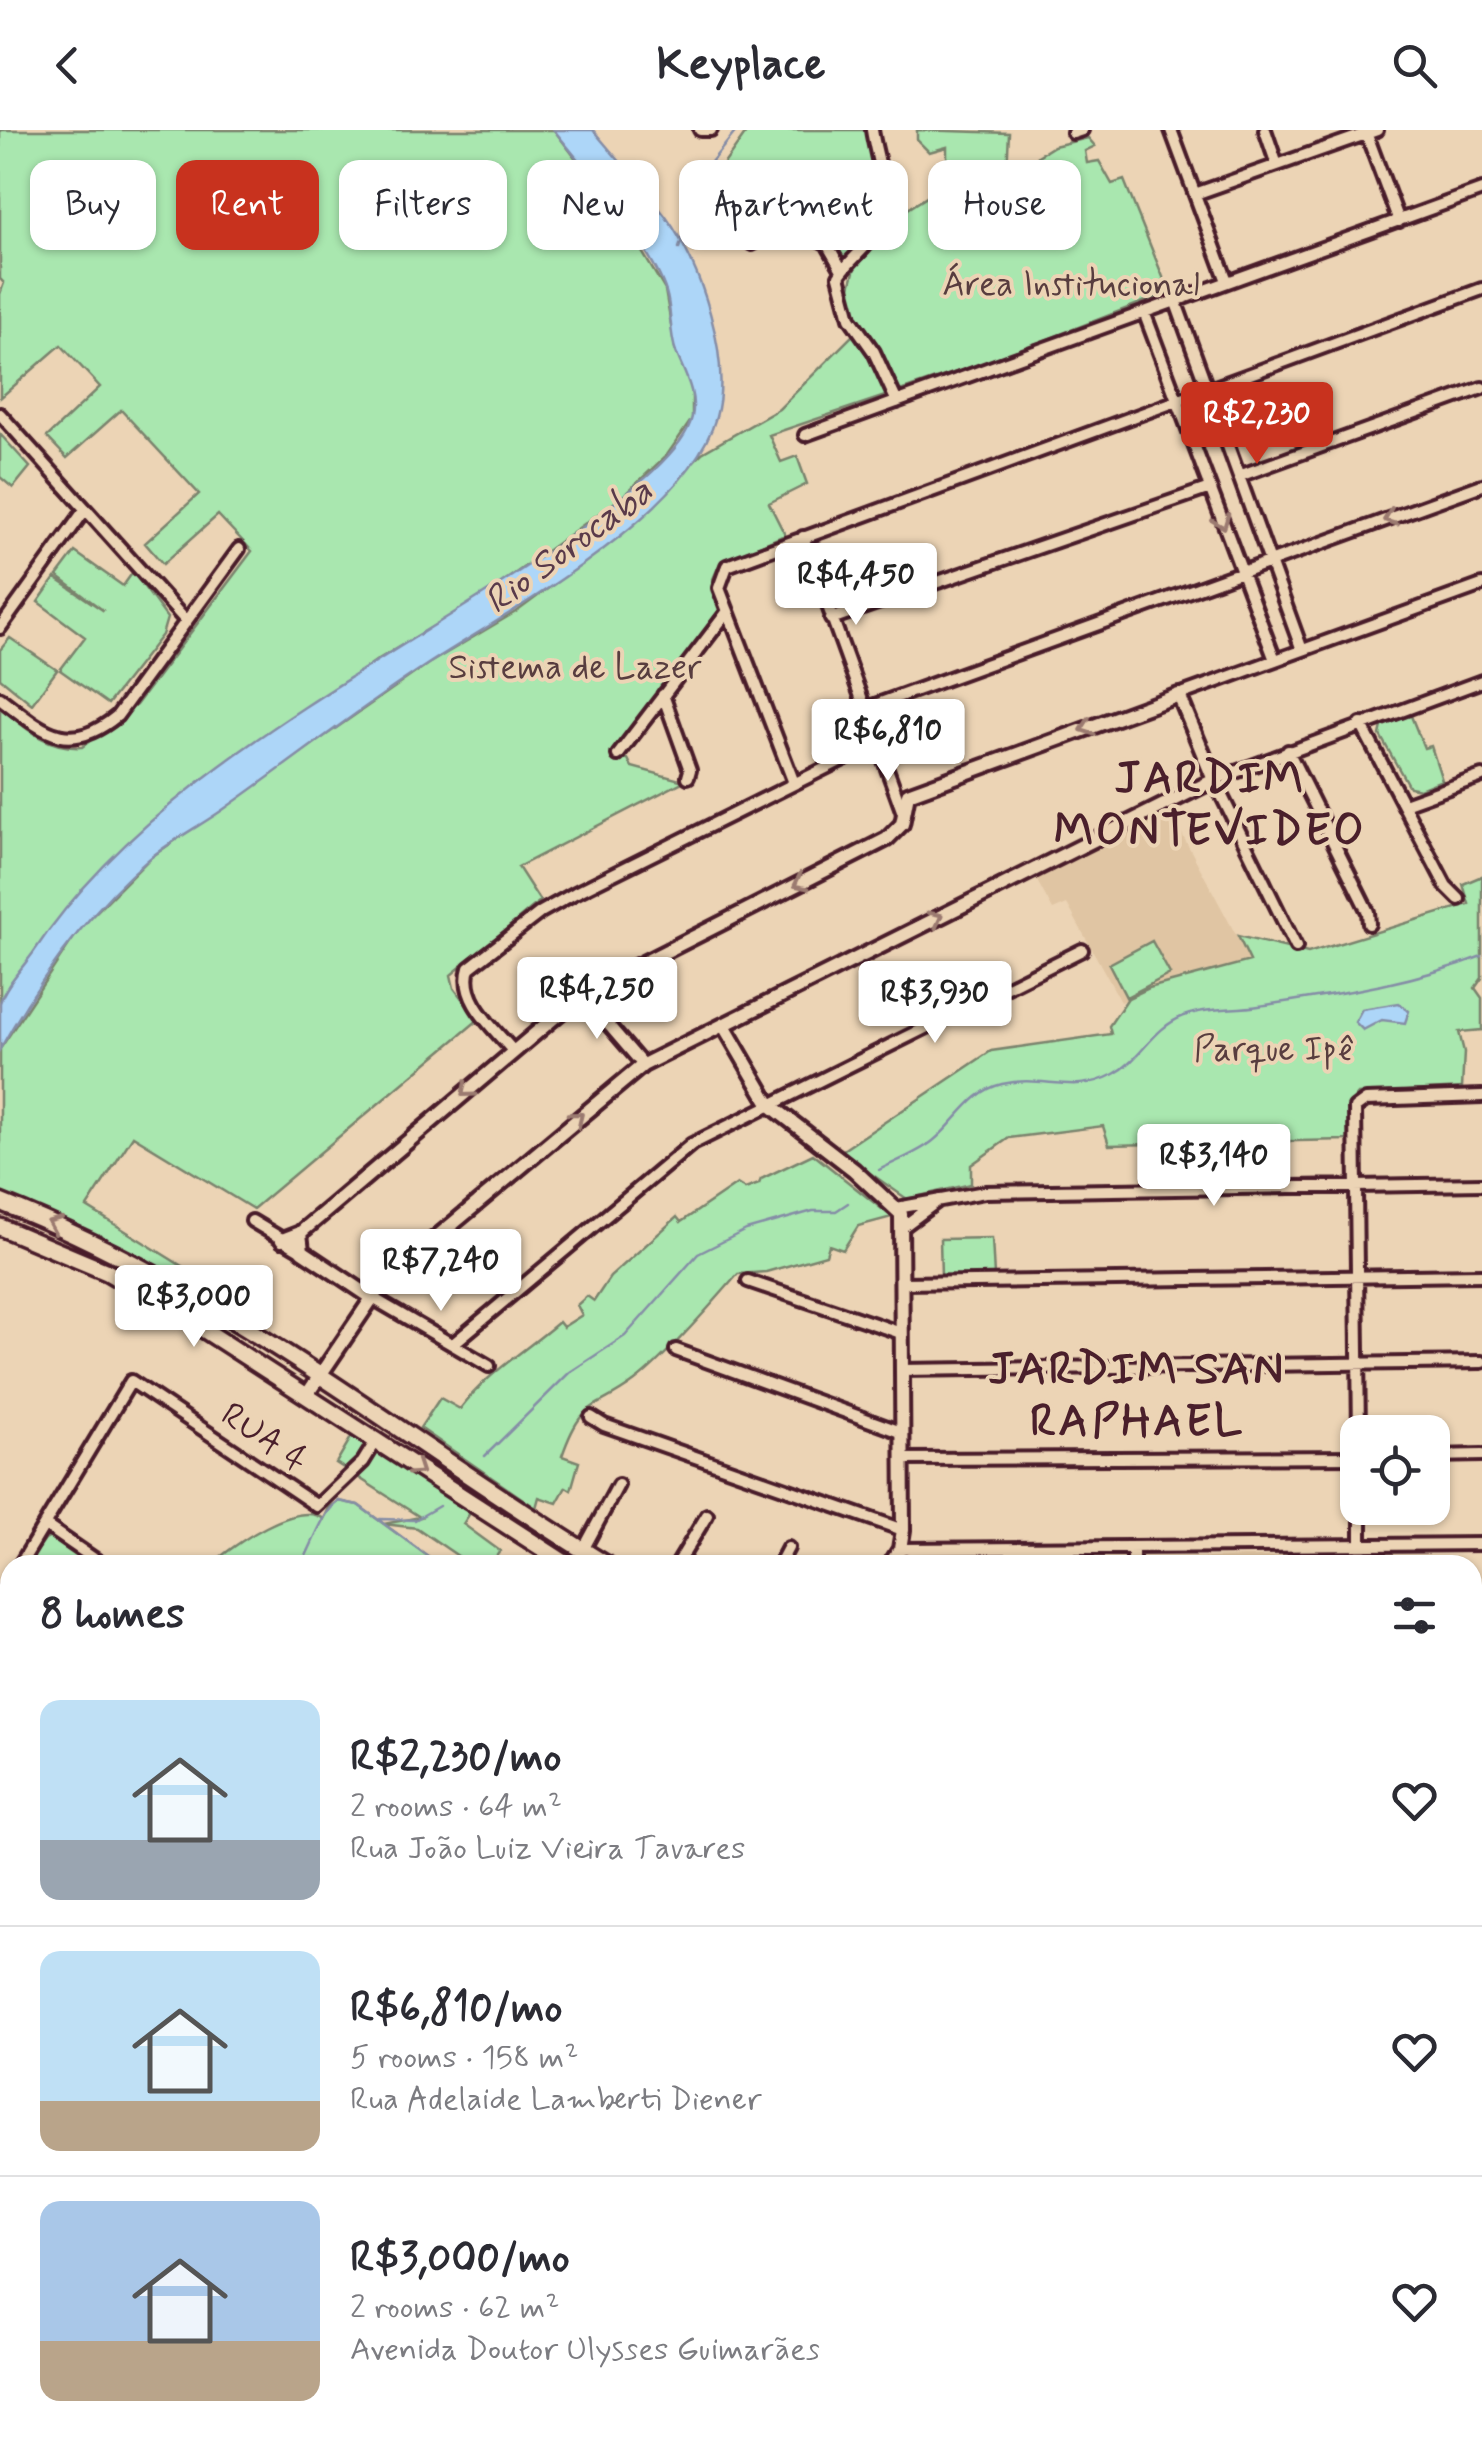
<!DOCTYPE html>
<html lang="en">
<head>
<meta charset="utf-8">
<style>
	body { margin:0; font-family:Mynerve,sans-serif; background:#f2f2f3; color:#2b2b33; height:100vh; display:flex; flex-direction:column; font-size:38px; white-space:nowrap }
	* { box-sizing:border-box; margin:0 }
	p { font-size:32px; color:#7c7c81 }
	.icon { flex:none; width:55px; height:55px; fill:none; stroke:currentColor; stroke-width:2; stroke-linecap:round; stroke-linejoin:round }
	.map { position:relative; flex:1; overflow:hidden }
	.panel { position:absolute; left:0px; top:1425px; width:1482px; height:892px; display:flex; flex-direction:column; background:#fff; border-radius:30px 30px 0 0; box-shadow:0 2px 8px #0004 }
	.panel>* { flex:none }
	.guide { position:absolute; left:30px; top:30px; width:1422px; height:90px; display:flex; gap:20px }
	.tools { position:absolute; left:1340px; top:1285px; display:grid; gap:20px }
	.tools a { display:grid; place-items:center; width:110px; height:110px; border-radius:20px; background:#fff; box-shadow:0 2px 8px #0004; font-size:50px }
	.price { position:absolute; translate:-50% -85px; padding:0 22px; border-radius:10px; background:#fff; color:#222; font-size:32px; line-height:65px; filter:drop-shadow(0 2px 5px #0008) }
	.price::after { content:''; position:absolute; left:50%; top:60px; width:30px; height:22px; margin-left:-15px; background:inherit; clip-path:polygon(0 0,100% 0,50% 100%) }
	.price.current { background:#c8321e; color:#fff }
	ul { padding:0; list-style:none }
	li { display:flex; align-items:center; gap:30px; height:250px; padding:0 40px }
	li+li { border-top:2px solid #e1e1e2 }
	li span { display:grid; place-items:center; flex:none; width:280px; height:200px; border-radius:20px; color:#555 }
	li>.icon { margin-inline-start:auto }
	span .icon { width:120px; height:120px; fill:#fffc; stroke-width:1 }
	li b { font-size:42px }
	h2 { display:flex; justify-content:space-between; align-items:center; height:120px; padding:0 40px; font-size:42px }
	.pill { padding:0 35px; border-radius:20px; background:#fff; box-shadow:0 2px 8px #0004; font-size:35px; line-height:90px }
	.pill.current { background:#c8321e; color:#fff }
	header { display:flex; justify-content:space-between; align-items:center; height:130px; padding:0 40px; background:#fff; font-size:45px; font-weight:800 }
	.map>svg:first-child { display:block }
</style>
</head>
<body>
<header><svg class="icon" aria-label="back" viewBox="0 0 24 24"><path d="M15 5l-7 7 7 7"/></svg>Keyplace<svg class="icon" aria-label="search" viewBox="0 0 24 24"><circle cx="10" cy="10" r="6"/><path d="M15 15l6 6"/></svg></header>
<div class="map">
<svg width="1482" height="2316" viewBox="0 0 1482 2316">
	<rect width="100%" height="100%" fill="#ecd4b5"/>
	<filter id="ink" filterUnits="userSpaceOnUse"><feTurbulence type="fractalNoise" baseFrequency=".01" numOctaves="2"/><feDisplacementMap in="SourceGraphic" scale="20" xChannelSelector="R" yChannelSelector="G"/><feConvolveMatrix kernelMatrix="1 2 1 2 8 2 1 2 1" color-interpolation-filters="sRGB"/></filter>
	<g filter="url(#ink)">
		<path fill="#e0c5a3" d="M1170 682 1250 831 1177 849 1121 872 1067 774 1053 780 1036 749Z
			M1340 1425 1350 1435H1147L1150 1429Z"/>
		<path fill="#a9e7af" stroke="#7a836d" stroke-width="2.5" d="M0 0H554L623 90 665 160 675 218 692 259V289L667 325 622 367 482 467 377 530 180 669 0 874V577C26 599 47 619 82 617L136 575 252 421 218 385 163 434 145 413 199 364 121 280 67 328 47 307 100 257 61 215 0 268V164L4 153 0 149Z
			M748 0H865L880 37 878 49 867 57 837 55 810 79 776 92 746 112 703 79 721 38Z
			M917 0 1009 3 1007 41 1019 45 1038 42V26L1054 16 1088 8 1095 16 1085 21 1087 33 1099 31 1112 54 1124 50 1169 162 1004 226 769 305 781 332 797 326 807 354 769 373 785 405 720 433 713 449 722 476 612 626 628 629 632 637 684 651 518 737 540 771 451 845 454 858 478 890 253 1079 133 1006 87 1077 198 1146 190 1156 65 1091 0 1064V919L80 798 150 728 428 534 519 480 611 412 702 323 779 279 860 198 848 165 856 134 897 86 947 54V17L929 22 917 10Z
			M882 55 869 105 843 134 828 110 799 92 836 65Z
			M0 304 30 337 13 358 0 347Z
			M75 422 123 456 133 442 167 488 162 505 108 574 60 540 85 507 38 472 55 448 104 481 57 446Z
			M10 508 57 540 32 574 0 548V520Z
			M1409 581 1424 618 1431 616 1442 650 1420 659 1409 657 1380 605 1383 592Z
			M1482 746V848L1475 858 1482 868V900L1459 902 1464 922 1462 958 1358 964 1349 975 1348 1010 1109 1015 1103 996 1009 1008 971 1035V1054L907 1069 840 1022 991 921 1111 904 1109 896 1128 868 1149 858 1250 831 1238 806 1308 823 1469 774 1463 754Z
			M1152 811 1170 844 1126 867 1109 834Z
			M813 1024 892 1087 858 1096 843 1120 829 1115 826 1125 766 1142 738 1144C713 1173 664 1229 635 1251 592 1283 582 1268 562 1326L579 1332 571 1360 566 1357 557 1373 539 1367 536 1378 420 1298 440 1268 460 1279C486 1244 525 1221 559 1192L563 1197 582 1185 577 1175 587 1166 594 1171 610 1147 677 1087 681 1092 737 1054 745 1059 759 1054 761 1049Z
			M992 1108 994 1146 941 1147 940 1109Z
			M353 1304 470 1383 463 1394 500 1421 490 1435H471L417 1398 384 1394 420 1387 336 1333Z
			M339 1371 358 1375 440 1435H211C233 1415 298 1369 324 1389L329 1378Z
			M51 1407 91 1435H27L45 1410Z
			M933 1426 1005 1431 1004 1435H896L905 1427Z
			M10 1464V1606L0 1609V1481Z
			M10 1634V1844L0 1846V1636Z"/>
		<path fill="#add6f8" stroke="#858da6" stroke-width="2.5" d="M554 0H593C617 29 643 57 666 87 701 135 732 229 716 287 689 385 510 481 428 534 358 579 293 631 224 679 200 696 172 710 149 729 88 781 39 850 0 919 0 905 0 887 0 873 4 857 23 837 33 823 157 634 408 526 587 394 616 372 684 324 692 287 697 263 684 243 676 222 669 203 672 181 666 162 652 117 585 39 554 0Z
			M1399 873 1409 881 1405 893 1382 890 1363 900 1355 892 1362 879Z"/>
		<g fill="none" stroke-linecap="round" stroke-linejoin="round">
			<path stroke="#858da6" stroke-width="2.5" d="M679 118 707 37 737 0
				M879 1040C896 1031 918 1023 933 1011 957 992 971 961 1002 954 1043 944 1073 966 1114 944 1142 929 1152 898 1184 886 1208 877 1234 880 1259 876 1335 864 1410 854 1482 826
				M485 1326 570 1242 625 1206 698 1124 746 1100 813 1081H836L848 1073
				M380 1389 415 1390 439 1376
				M301 1435C313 1416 321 1383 339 1371L358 1375 440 1435
				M1472 1847 1482 1842
				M1022 2308V2316"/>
			<g stroke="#4a1f2b" stroke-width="18">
				<path id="minor" d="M700 0H711
					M872 0C877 33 894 69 875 103 867 118 849 130 839 146L850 188 874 222 897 272
					M1171 0 1227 151
					M1265 0 1277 35
					M1365 0 1399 91
					M1073 3 1082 0
					M1195 64 1377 0
					M792 93 816 82 836 62 864 61 884 49
					M752 114 788 92 827 114 842 140
					M1175 170 1302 520
					M1144 182 1275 530
					M0 284 186 491
					M805 305 1482 60
					M1239 346 1482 258
					M803 407 903 683
					M831 489 1210 358
					M0 498 84 381
					M663 565 690 640 688 647
					M1179 565 1482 455
					M0 568C44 602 68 626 117 586L239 419
					M864 579 1482 355
					M1361 594 1446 756 1459 769
					M1288 621 1368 782 1369 794
					M618 625 728 481
					M794 653 719 458 727 436 1482 159
					M1404 674 1482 646
					M1296 817 1214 650 1482 551
					M582 864 643 935
					M513 921C494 898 459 870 469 838L541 782 575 763 876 613
					M897 1078 985 1062 1482 1054
					M252 1091 302 1121
					M904 1096 939 1070
					M748 1151 901 1203
					M902 1153 1482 1145
					M371 1167 489 1236
					M453 1214 692 1014 1082 820
					M676 1220 901 1302
					M901 1240 1482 1232
					M591 1287 604 1295 903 1400
					M1359 1302 1355 978 1366 970 1482 966
					M1432 1326 1482 1325
					M902 1329 1358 1327
					M1361 1378V1435
					M45 1395 103 1435
					M1133 1418V1435
					M900 1419 1482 1414
					M583 1420 618 1355
					M20 1435 131 1251 317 1376 363 1332 376 1311
					M677 1435 707 1385
					M779 1435 788 1418
					M0 1468 10 1451
					M1472 1506H1482
					M1472 1599H1482
					M1472 1793 1482 1786
					M1472 1932 1482 1929
					M0 2065 10 2072
					M1472 2095 1482 2101
					M0 2178 10 2190
					M1472 2200 1482 2206
					M1472 2297 1482 2303
					M106 2308 113 2316
					M206 2308 213 2316
					M313 2308 320 2316
					M386 2308 389 2316
					M559 2308 561 2316
					M932 2308 934 2316
					M1323 2308 1337 2316
					M0 2311 4 2316
					M46 2316 56 2308
					M671 2316 707 2308
					M1166 2316 1171 2308
					M1275 2316 1280 2308"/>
			</g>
			<g stroke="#4a1f2b" stroke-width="20">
				<path id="tertiary" d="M724 896 770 975 854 1040 901 1084 903 1400 900 1419 890 1435
					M300 1103 302 1121 371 1167
					M282 1110 300 1103 582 864 887 709 902 694 908 664 1179 565 1214 650 643 935 383 1152 306 1266
					M1472 1983 1482 1989
					M475 2308 478 2316"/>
			</g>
			<g stroke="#4a1f2b" stroke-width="22">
				<path id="secondary" d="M0 1072C227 1161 402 1310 607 1435
					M0 1097 107 1142 189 1190 568 1435
					M1472 1692 1482 1691
					M1472 1712H1482"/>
			</g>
			<use href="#minor" stroke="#ecd4b5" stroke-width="10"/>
			<use href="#tertiary" stroke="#ecd4b5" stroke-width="12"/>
			<use href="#secondary" stroke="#ecd4b5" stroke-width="15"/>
		</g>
		<defs><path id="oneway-chevron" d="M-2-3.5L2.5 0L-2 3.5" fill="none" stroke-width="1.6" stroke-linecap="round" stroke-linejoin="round" transform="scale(2.5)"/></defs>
		<g stroke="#9b7a70">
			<use href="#oneway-chevron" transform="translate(1390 388) rotate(160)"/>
			<use href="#oneway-chevron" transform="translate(1222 392) rotate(69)"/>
			<use href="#oneway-chevron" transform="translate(1087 598) rotate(160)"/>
			<use href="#oneway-chevron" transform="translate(800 753) rotate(153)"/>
			<use href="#oneway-chevron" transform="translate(936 788) rotate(-27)"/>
			<use href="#oneway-chevron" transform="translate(467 961) rotate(140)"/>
			<use href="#oneway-chevron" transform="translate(577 988) rotate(-39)"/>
			<use href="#oneway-chevron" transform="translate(54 1094) rotate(-157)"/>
			<use href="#oneway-chevron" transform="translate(417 1339) rotate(34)"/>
		</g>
	</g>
	<g text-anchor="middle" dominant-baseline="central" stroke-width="8" stroke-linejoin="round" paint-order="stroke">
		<g font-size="35" fill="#583d3f" stroke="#ecd4b5">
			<text x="1071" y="155">Área Institucional</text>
			<text x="575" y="538">Sistema de Lazer</text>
			<text x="1274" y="920">Parque Ipê</text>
		</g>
		<g font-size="35" fill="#4a1f2b" stroke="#ecd4b5">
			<text transform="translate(264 1308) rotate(34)">RUA 4</text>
		</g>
		<g font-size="38" font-style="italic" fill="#593a4a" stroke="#ecd4b5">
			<text transform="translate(569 417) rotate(-37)">Rio Sorocaba</text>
		</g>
		<g font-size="45" font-weight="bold" letter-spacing="2.5" fill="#4a1f2b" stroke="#ecd4b5">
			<text x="1210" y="649">JARDIM<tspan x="1210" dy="52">MONTEVIDEO</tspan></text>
			<text x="1137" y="1240">JARDIM SAN<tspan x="1137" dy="52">RAPHAEL</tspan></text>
		</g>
	</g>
</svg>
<div class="tools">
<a><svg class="icon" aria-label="locate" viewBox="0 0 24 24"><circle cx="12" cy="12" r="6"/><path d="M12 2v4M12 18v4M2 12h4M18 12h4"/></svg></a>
</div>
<b class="price current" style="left:1257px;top:337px">R$2,230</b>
<b class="price" style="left:856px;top:498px">R$4,450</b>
<b class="price" style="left:888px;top:654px">R$6,810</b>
<b class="price" style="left:597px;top:912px">R$4,250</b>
<b class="price" style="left:935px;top:916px">R$3,930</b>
<b class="price" style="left:1214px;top:1079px">R$3,140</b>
<b class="price" style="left:441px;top:1184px">R$7,240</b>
<b class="price" style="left:194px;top:1220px">R$3,000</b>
<div class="guide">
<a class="pill">Buy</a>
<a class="pill current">Rent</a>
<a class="pill">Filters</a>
<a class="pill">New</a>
<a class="pill">Apartment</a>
<a class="pill">House</a>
</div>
<section class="panel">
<h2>8 homes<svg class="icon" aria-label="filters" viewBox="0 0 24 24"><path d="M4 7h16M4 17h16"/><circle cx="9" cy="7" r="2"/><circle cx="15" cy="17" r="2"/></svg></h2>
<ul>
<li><span style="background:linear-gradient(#bfe0f5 70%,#9aa5b1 0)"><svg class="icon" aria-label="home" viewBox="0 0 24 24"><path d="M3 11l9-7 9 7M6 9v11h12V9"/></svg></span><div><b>R$2,230/mo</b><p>2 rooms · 64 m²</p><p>Rua João Luiz Vieira Tavares</p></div><svg class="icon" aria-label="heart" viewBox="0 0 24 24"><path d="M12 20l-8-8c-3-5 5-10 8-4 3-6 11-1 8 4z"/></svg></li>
<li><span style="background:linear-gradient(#bfe0f5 75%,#b9a48a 0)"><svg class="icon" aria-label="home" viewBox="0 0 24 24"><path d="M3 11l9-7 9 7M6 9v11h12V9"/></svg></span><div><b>R$6,810/mo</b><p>5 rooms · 158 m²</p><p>Rua Adelaide Lamberti Diener</p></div><svg class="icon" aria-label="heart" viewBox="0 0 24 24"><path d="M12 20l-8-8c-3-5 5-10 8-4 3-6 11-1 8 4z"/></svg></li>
<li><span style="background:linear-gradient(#a9c7e8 70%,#b9a48a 0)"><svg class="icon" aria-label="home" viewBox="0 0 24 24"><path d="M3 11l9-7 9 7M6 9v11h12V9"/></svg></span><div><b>R$3,000/mo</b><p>2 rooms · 62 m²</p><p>Avenida Doutor Ulysses Guimarães</p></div><svg class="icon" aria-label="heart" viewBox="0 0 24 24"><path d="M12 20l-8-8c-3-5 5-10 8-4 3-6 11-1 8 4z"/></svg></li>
</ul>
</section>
</div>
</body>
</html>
